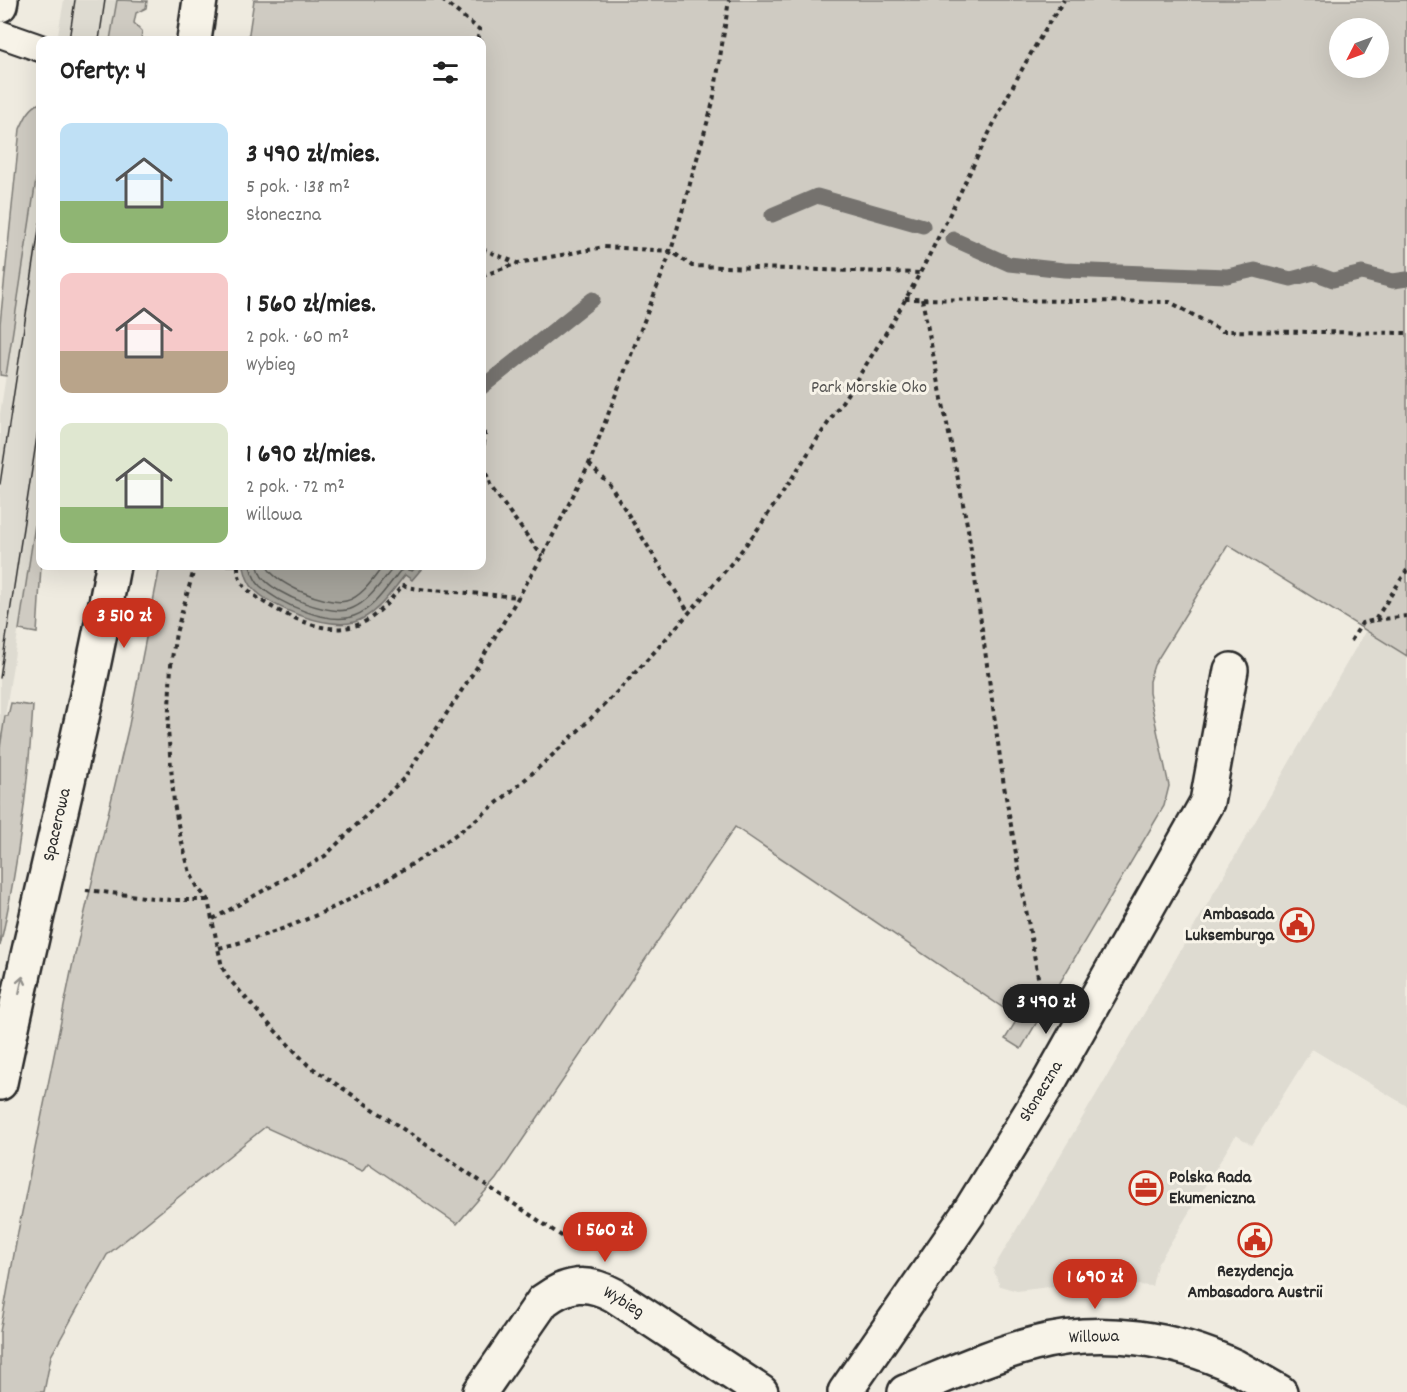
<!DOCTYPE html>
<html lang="pl">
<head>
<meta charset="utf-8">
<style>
	body { margin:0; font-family:Dekko,sans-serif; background:#f2f2f2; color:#222; height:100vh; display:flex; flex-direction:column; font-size:22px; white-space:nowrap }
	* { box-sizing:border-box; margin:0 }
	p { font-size:20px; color:#767676 }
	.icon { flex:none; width:33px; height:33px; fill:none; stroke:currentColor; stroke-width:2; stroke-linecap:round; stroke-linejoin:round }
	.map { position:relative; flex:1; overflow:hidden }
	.panel { position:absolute; left:36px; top:36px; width:450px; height:534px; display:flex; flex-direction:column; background:#fff; border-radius:12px; box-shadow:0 6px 24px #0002 }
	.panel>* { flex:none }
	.needle { width:39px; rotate:228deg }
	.fabs { position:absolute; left:1329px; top:18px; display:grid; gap:12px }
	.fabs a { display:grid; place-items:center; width:60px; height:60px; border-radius:50%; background:#fff; box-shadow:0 6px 24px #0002; font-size:30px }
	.price { position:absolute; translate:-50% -51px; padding:0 14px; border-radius:21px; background:#c8321e; color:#fff; font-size:20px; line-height:39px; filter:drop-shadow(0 2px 3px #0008) }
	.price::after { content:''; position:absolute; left:50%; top:36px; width:18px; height:14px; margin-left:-9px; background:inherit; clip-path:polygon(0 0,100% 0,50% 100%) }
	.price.current { background:#222; color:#fff }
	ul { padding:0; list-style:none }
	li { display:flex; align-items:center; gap:18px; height:150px; padding:0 24px }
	li span { display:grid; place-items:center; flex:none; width:168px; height:120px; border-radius:12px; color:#555 }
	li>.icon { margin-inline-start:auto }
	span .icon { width:72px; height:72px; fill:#fffc; stroke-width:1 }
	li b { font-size:26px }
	h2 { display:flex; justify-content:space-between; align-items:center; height:72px; padding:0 24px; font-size:26px }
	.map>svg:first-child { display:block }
</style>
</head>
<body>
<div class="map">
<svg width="1407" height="1392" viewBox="0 0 1407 1392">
	<rect width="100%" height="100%" fill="#efebe0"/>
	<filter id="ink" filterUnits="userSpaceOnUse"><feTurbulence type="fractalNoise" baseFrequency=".0167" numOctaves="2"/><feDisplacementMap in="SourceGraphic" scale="12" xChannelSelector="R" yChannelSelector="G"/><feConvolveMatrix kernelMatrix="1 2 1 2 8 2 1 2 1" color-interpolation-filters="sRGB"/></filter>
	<g filter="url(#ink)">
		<path fill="#dedbd1" d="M64 0H117L110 40H57Z
			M40 154V492L0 748V414Z
			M1366 630 1407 656V1106L1312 1049 1252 1145 1236 1135 1157 1265 1152 1286 1089 1282 1017 1291 1000 1286 993 1269 1142 1017Z"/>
		<path fill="#cfcbc2" stroke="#7d7b76" stroke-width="1.5" fill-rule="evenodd" d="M117 0 147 1 146 8 136 13 134 23 142 31 141 40H110Z
			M254 0H1407V656L1228 545 1154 665 1149 681V693L1169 786 1164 806 1021 1049 1005 1039 1018 1018 735 827 496 1179 457 1224 368 1163 362 1171 265 1127 107 1255 51 1356 44 1392H0V1332L18 1232 72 967 129 725 160 566H482V40H248ZM1340 28H1378V68H1340Z
			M40 103V154L6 376 0 375V324L20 129C25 118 29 108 40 103Z
			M40 492 41 566 37 633 19 630Z
			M11 703 33 706C28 788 18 867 0 946V748L5 716H8Z"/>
		<path fill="#a4a29a" stroke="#74726e" stroke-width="1.5" d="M244 566H424L412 580 405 575C391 592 376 616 354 622 329 630 269 608 252 587 247 580 245 573 244 566Z"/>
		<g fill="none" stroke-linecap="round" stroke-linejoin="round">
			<path stroke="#5b5b57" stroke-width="1.5" d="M250 566C252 573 254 580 260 586 278 603 329 626 354 616 374 609 387 587 400 571L405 569 412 571 417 566
				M258 566C259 570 260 575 263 578 276 595 332 618 353 608 371 600 382 580 395 566
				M267 566C273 583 327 606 346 601 362 597 374 578 383 566"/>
			<path stroke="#74726e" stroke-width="15" d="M772 215 817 196 923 226
				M953 239 1009 264 1064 270 1227 276 1255 270 1291 279 1314 273 1333 280 1362 273 1393 281 1407 279
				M482 387 593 299"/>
			<g stroke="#2b2b2b" stroke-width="30">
				<path id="service" d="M0 34 40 48"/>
			</g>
			<g stroke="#2b2b2b" stroke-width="38">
				<path id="minor" d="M480 1392 543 1301C567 1283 587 1280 614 1295L761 1392
					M845 1392 968 1214 1045 1089 1207 802 1231 670
					M905 1392C948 1375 990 1355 1034 1344 1101 1326 1175 1338 1236 1367 1251 1375 1265 1384 1280 1392"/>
			</g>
			<g stroke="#2b2b2b" stroke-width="38">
				<path id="secondary" d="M0 5 1 0
					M194 40 200 0
					M0 1083C36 910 81 739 113 566"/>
			</g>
			<path stroke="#2b2b2b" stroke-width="4" stroke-dasharray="4.5 4.5" stroke-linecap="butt" d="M442 0 480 30 477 40
				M482 249 517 263
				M482 276 518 263 604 247 671 251 692 266 919 273
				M905 299 1170 302 1222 331 1407 333
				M922 299 968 529 1004 786 1043 1005
				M482 423 485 435 482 459
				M589 464 610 485 689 613
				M482 465 484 467 491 487 542 556
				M195 566 176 633 171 665 168 730 174 803 180 835 190 873 198 888 208 900 222 967 229 979 266 1021 308 1065 572 1243
				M238 566C238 572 239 578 242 583 255 602 300 623 322 627 333 629 343 629 354 626 374 621 390 600 403 585L406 587 419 589 519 597
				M1376 620 1407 616
				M1351 641 1362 623 1375 620 1407 570
				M86 890 170 900H207
				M213 919 325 856 405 777 477 667 542 557 589 464 671 251 713 102 729 0
				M219 948C396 905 537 781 657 649 693 608 730 568 762 523 782 494 801 464 820 435 855 383 890 329 920 273 968 182 1006 86 1064 0"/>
			<use href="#service" stroke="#f7f3e8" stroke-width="26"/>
			<use href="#minor" stroke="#f7f3e8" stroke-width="33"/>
			<use href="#secondary" stroke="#f7f3e8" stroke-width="33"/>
			<path stroke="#2b2b2b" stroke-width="1.5" d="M69 40 75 0
				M99 40 105 0
				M0 484 40 223
				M0 678 40 417"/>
		</g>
		<defs><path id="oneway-shaft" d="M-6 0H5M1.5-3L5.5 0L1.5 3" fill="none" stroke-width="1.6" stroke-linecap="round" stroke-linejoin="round" transform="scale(1.5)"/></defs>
		<use stroke="#918f8a" href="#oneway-shaft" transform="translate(21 985) rotate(-78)"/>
	</g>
	<defs>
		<g id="civic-ring" transform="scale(1.725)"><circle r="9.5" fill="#f7f3e8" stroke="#c8321e" stroke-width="1.5"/><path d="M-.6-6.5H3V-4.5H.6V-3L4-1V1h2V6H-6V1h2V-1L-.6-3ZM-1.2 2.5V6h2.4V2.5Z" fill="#c8321e"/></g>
		<g id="office-ring" transform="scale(1.725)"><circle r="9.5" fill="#f7f3e8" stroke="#c8321e" stroke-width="1.5"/><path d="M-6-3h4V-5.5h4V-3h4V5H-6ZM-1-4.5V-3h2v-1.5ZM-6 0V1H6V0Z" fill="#c8321e"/></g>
	</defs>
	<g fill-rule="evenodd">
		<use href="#civic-ring" x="1297" y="925"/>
		<use href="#office-ring" x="1146" y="1188"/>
		<use href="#civic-ring" x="1255" y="1240"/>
	</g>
	<g text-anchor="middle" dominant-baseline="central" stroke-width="6" stroke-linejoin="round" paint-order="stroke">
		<g font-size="18" fill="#545351" stroke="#f7f3e8">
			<text x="869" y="388">Park Morskie Oko</text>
		</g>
		<g font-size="18" fill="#2b2b2b" stroke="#f7f3e8">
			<text transform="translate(58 825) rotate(-77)">Spacerowa</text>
			<text transform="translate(1042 1092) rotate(-59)">Słoneczna</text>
			<text transform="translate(623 1303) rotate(31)">Wybieg</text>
			<text transform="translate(1094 1338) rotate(-2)">Willowa</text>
		</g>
		<g font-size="18" font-weight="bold" fill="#2b2b2b" stroke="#f7f3e8" text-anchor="end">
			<text x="1274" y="915">Ambasada<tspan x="1274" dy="21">Luksemburga</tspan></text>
			<text x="1169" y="1178" text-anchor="start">Polska Rada<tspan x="1169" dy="21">Ekumeniczna</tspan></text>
			<text x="1255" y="1272" text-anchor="middle">Rezydencja<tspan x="1255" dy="21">Ambasadora Austrii</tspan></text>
		</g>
	</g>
</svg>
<div class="fabs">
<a><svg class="needle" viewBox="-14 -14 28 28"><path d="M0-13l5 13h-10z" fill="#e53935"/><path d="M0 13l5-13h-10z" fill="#767676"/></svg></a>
</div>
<b class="price" style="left:124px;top:649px">3 510 zł</b>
<b class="price current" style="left:1046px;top:1035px">3 490 zł</b>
<b class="price" style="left:605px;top:1263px">1 560 zł</b>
<b class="price" style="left:1095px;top:1310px">1 690 zł</b>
<section class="panel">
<h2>Oferty: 4<svg class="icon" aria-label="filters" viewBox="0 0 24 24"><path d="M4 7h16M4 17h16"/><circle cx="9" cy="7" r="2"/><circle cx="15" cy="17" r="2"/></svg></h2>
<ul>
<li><span style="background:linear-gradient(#bfe0f5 65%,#8fb573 0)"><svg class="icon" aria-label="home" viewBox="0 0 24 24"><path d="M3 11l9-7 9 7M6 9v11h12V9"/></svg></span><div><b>3 490 zł/mies.</b><p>5 pok. · 138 m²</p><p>Słoneczna</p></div></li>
<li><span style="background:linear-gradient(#f6c9c9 65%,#b9a48a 0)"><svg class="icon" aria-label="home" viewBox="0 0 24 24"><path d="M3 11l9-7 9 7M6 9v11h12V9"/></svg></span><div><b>1 560 zł/mies.</b><p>2 pok. · 60 m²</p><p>Wybieg</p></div></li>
<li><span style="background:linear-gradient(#dfe7d0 70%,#8fb573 0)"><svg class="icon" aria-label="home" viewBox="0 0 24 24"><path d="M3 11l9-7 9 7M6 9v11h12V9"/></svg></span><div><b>1 690 zł/mies.</b><p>2 pok. · 72 m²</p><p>Willowa</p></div></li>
</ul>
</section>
</div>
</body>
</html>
